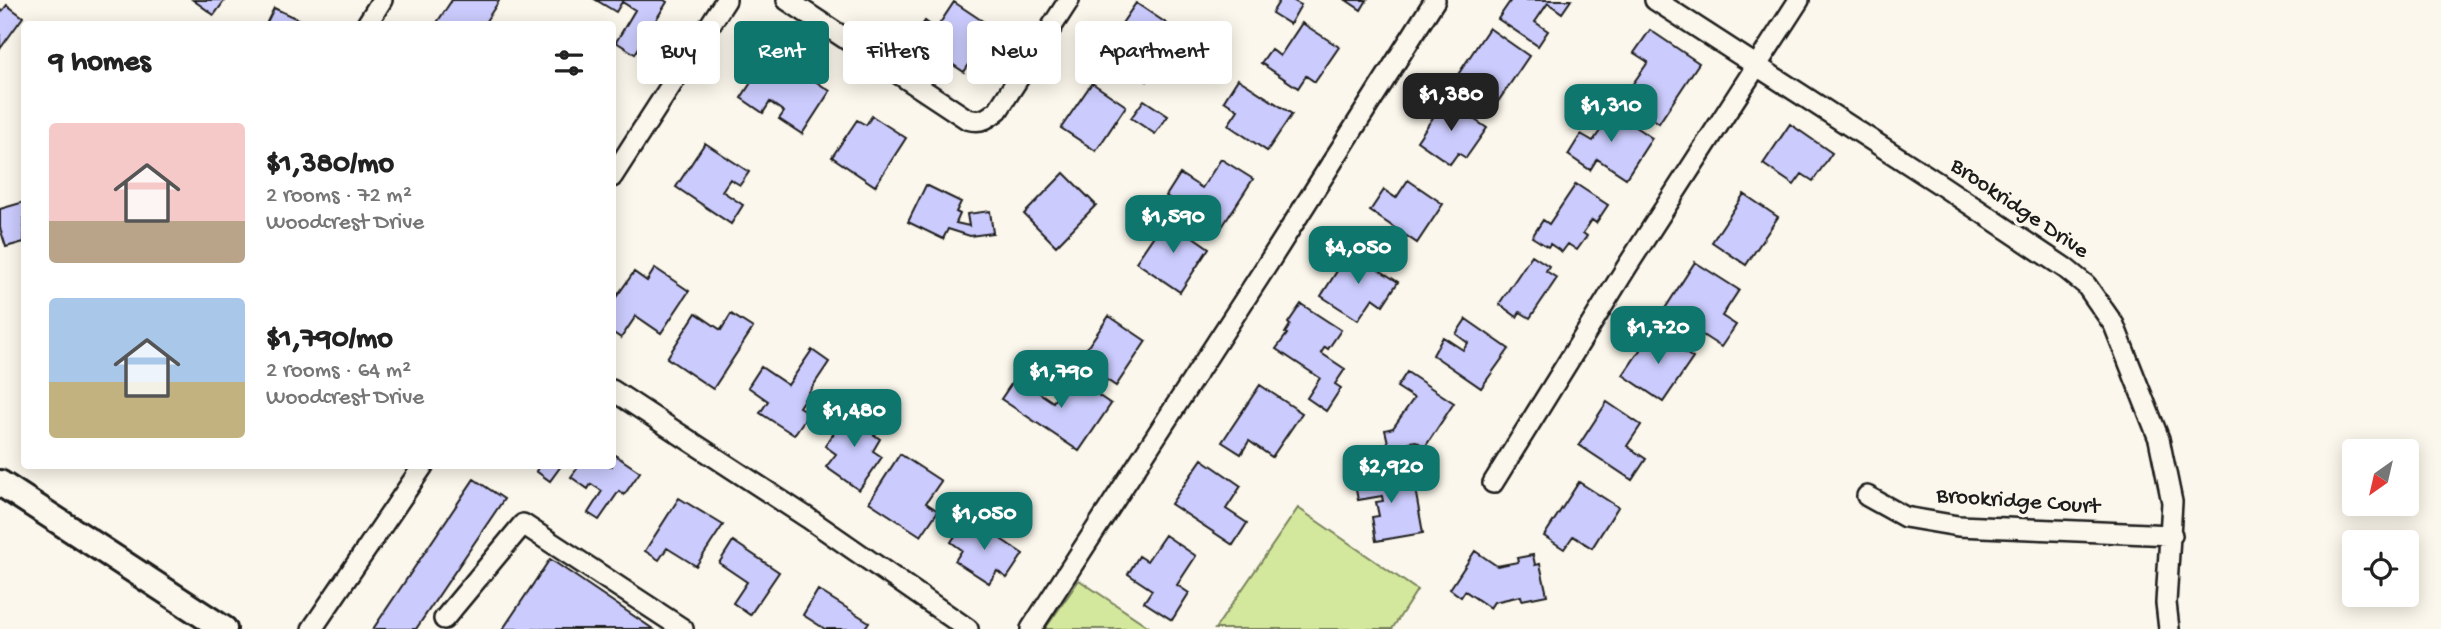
<!DOCTYPE html>
<html lang="en">
<head>
<meta charset="utf-8">
<style>
	body { margin:0; font-family:"Gochi Hand",sans-serif; background:#f2f2f2; color:#222; height:100vh; display:flex; flex-direction:column; font-size:26px; white-space:nowrap }
	* { box-sizing:border-box; margin:0 }
	p { font-size:23px; color:#767676 }
	.icon { flex:none; width:38px; height:38px; fill:none; stroke:currentColor; stroke-width:2; stroke-linecap:round; stroke-linejoin:round }
	.map { position:relative; flex:1; overflow:hidden }
	.panel { position:absolute; left:21px; top:21px; width:595px; height:448px; display:flex; flex-direction:column; background:#fff; border-radius:7px; box-shadow:0 4px 18px #0003 }
	.panel>* { flex:none }
	.guide { position:absolute; left:637px; top:21px; width:665px; height:63px; display:flex; gap:14px }
	.needle { width:46px; rotate:214deg }
	.controls { position:absolute; left:2342px; top:439px; display:grid; gap:14px }
	.controls a { display:grid; place-items:center; width:77px; height:77px; border-radius:7px; background:#fff; box-shadow:0 4px 18px #0003; font-size:35px }
	.price { position:absolute; translate:-50% -60px; padding:0 16px; border-radius:14px; background:#0f766e; color:#fff; font-size:23px; line-height:46px; filter:drop-shadow(0 2px 4px #0008) }
	.price::after { content:''; position:absolute; left:50%; top:42px; width:21px; height:16px; margin-left:-10px; background:inherit; clip-path:polygon(0 0,100% 0,50% 100%) }
	.price.on { background:#222; color:#fff }
	ul { padding:0; list-style:none }
	li { display:flex; align-items:center; gap:21px; height:175px; padding:0 28px }
	li span { display:grid; place-items:center; flex:none; width:196px; height:140px; border-radius:7px; color:#555 }
	li>.icon { margin-inline-start:auto }
	span .icon { width:84px; height:84px; fill:#fffc; stroke-width:1 }
	li b { font-size:30px }
	h2 { display:flex; justify-content:space-between; align-items:center; height:84px; padding:0 28px; font-size:30px }
	.tag { padding:0 24px; border-radius:7px; background:#fff; box-shadow:0 4px 18px #0003; font-size:24px; line-height:63px }
	.tag.on { background:#0f766e; color:#fff }
	.map>svg:first-child { display:block }
</style>
</head>
<body>
<div class="map">
<svg width="2441" height="629" viewBox="0 0 2441 629">
	<rect width="100%" height="100%" fill="#fbf7ec"/>
	<filter id="ink" filterUnits="userSpaceOnUse"><feTurbulence type="fractalNoise" baseFrequency=".0143" numOctaves="2"/><feDisplacementMap in="SourceGraphic" scale="14" xChannelSelector="R" yChannelSelector="G"/><feConvolveMatrix kernelMatrix="1 2 1 2 8 2 1 2 1" color-interpolation-filters="sRGB"/></filter>
	<g filter="url(#ink)">
		<path fill="#d3e89c" stroke="#78825c" stroke-width="2" d="M1298 508 1417 590 1392 629H1215Z
			M1079 580 1152 629H1045Z"/>
		<path fill="#cbcbfd" stroke="#1c1c1c" stroke-width="2" d="M193 0H225L214 15Z
			M452 0H498L499 1 484 24H436Z
			M596 0H664L667 2 635 54 616 42 635 10 622 2 616 12Z
			M1280 0H1292L1301 5 1290 24 1272 13Z
			M1346 0H1367L1361 10Z
			M1511 0H1571L1562 13 1548 3 1535 22 1548 31 1538 46 1498 19Z
			M954 2 993 28 964 72 913 38 925 21 936 29Z
			M1136 3 1169 25 1150 54 1160 61 1147 81 1103 51Z
			M7 5 23 17 0 49V14Z
			M274 8 304 22 303 24H266Z
			M1302 23 1339 47 1315 82 1306 76 1298 88 1261 63 1271 49 1280 56Z
			M1489 28 1529 56 1497 103 1457 76Z
			M1650 30 1699 63 1659 123 1623 98 1648 62 1634 53Z
			M771 52 830 91 802 134 779 119 784 112 770 102 763 113 741 98Z
			M1238 79 1292 114 1267 151 1228 125 1238 110 1224 101Z
			M1092 83 1126 106 1096 151 1061 128Z
			M1144 100 1168 116 1155 134 1131 118Z
			M1445 100 1487 128 1466 158 1458 153 1450 164 1417 141Z
			M1600 104 1652 138 1626 178 1597 159 1590 170 1568 155 1581 134 1593 141 1602 128 1590 120Z
			M872 116 906 138 875 186 832 157 857 120 866 125Z
			M1790 124 1832 153 1813 181 1802 174 1794 185 1763 164Z
			M705 143 749 172 740 185 730 179 722 191 743 205 731 224 676 187Z
			M1221 159 1253 179 1220 230 1166 196 1180 174 1202 188Z
			M1064 173 1096 205 1056 246 1024 214Z
			M1408 180 1443 204 1417 243 1370 211 1384 190 1396 198Z
			M1576 184 1608 205 1596 223 1592 220 1583 233 1587 236 1577 250 1568 244 1562 252 1550 244 1548 247 1532 237 1543 220 1549 224Z
			M926 185 961 202 956 212 960 214 956 223 969 226 967 214 990 211 993 233 970 236 948 229 943 239 908 222Z
			M1744 194 1778 217 1746 265 1712 242Z
			M24 202V242L6 247 0 228V209Z
			M1166 218 1209 248 1180 292 1136 262Z
			M1350 251 1398 282 1383 305 1373 298 1358 320 1321 296Z
			M1532 255 1549 266 1546 271 1557 278 1530 318 1520 312 1517 317 1499 304Z
			M1695 262 1739 290 1722 316 1736 325 1721 347 1664 310Z
			M655 268 689 291 661 333 636 316 621 338 612 332V303L634 272 647 281Z
			M1301 304 1341 330 1328 349 1325 347 1321 353 1345 369 1335 384 1341 388 1326 411 1307 398 1320 378 1276 349 1287 334 1285 333 1290 325 1288 323Z
			M696 313 721 330 731 314 753 328 713 389 667 358Z
			M1109 316 1146 341 1116 386 1078 361Z
			M1466 319 1509 349 1481 388 1433 355 1443 337 1463 350 1468 343 1456 334Z
			M1653 331 1693 358 1663 402 1623 375Z
			M812 350 829 362 799 407 809 413 794 435 760 413 768 401 748 387 761 367 788 385Z
			M1407 372 1454 403 1425 447 1416 441 1409 442 1410 447 1390 451 1385 430 1393 428 1414 398 1397 387Z
			M1070 376 1111 404 1079 451 1001 399 1016 377 1053 402Z
			M1260 385 1302 413 1272 457 1249 441 1241 454 1222 442Z
			M1607 402 1641 425 1627 446 1646 459 1632 480 1579 445Z
			M855 403 871 415 863 427 880 439 873 451 882 457 859 490 826 467 836 454 825 446Z
			M612 453 640 472 624 495 619 491 599 520 588 513 602 491 591 484 588 489 571 477 579 466H612Z
			M900 454 941 481 926 503 938 511 921 536 869 502Z
			M1202 459 1241 486 1226 509 1247 523 1233 545 1171 504Z
			M540 466H561L550 481 536 471Z
			M1381 470 1383 480 1405 476 1406 485 1414 483 1423 533 1376 541 1372 517 1379 516 1376 502 1383 501 1382 496 1358 500 1353 475Z
			M474 479 504 499 416 629H373Z
			M1579 482 1618 507 1592 548 1573 536 1564 549 1544 536Z
			M679 498 723 525 696 566 667 548 659 560 645 551Z
			M968 517 1023 554 1007 578 997 571 989 583 955 561 962 550 951 542Z
			M1165 535 1196 556 1177 585 1189 593 1172 620 1144 602 1152 590 1128 574 1139 556 1147 561Z
			M733 541 779 572 750 615 733 603 747 582 719 563Z
			M1475 551 1497 566 1518 562 1517 558 1533 555 1535 565 1540 564 1547 595 1522 600 1521 596 1494 602 1490 608 1465 591 1461 597 1450 589Z
			M550 559 653 629H503Z
			M818 590 869 622 864 629H825L803 615Z"/>
		<g fill="none" stroke-linecap="round" stroke-linejoin="round">
			<g stroke="#1c1c1c" stroke-width="24">
				<path id="minor" d="M787 0 967 119C981 123 987 119 998 110L1069 0
					M1655 0 1941 185 2065 268 2086 285 2114 325 2159 439 2172 502 2166 603 2169 629
					M367 24 382 0
					M612 177 726 0
					M612 390 808 518 968 629
					M1493 483 1628 265 1799 0
					M1867 496 1905 517 1958 526 2172 535
					M444 619 523 524 683 629
					M312 629 423 466
					M1031 629 1267 265 1435 0"/>
			</g>
			<g stroke="#1c1c1c" stroke-width="30">
				<path id="major" d="M0 483 224 629"/>
			</g>
			<use href="#minor" stroke="#fbf7ec" stroke-width="19"/>
			<use href="#major" stroke="#fbf7ec" stroke-width="24"/>
		</g>
	</g>
	<g text-anchor="middle" dominant-baseline="central" stroke-width="7" stroke-linejoin="round" paint-order="stroke">
		<g font-size="23" fill="#1c1c1c" stroke="#fbf7ec">
			<text transform="translate(2019 209) rotate(34)">Brookridge Drive</text>
			<text transform="translate(2018 502) rotate(4)">Brookridge Court</text>
		</g>
	</g>
</svg>
<div class="controls">
<a><svg class="needle" viewBox="-14 -14 28 28"><path d="M0-13l5 13h-10z" fill="#e53935"/><path d="M0 13l5-13h-10z" fill="#767676"/></svg></a>
<a><svg class="icon" aria-label="locate" viewBox="0 0 24 24"><circle cx="12" cy="12" r="6"/><path d="M12 2v4M12 18v4M2 12h4M18 12h4"/></svg></a>
</div>
<b class="price on" style="left:1451px;top:133px">$1,380</b>
<b class="price" style="left:1611px;top:144px">$1,310</b>
<b class="price" style="left:1173px;top:255px">$1,590</b>
<b class="price" style="left:1358px;top:286px">$4,050</b>
<b class="price" style="left:1658px;top:366px">$1,720</b>
<b class="price" style="left:1061px;top:410px">$1,790</b>
<b class="price" style="left:854px;top:449px">$1,480</b>
<b class="price" style="left:1391px;top:505px">$2,920</b>
<b class="price" style="left:984px;top:552px">$1,050</b>
<div class="guide">
<a class="tag">Buy</a>
<a class="tag on">Rent</a>
<a class="tag">Filters</a>
<a class="tag">New</a>
<a class="tag">Apartment</a>
</div>
<section class="panel">
<h2>9 homes<svg class="icon" aria-label="filters" viewBox="0 0 24 24"><path d="M4 7h16M4 17h16"/><circle cx="9" cy="7" r="2"/><circle cx="15" cy="17" r="2"/></svg></h2>
<ul>
<li><span style="background:linear-gradient(#f6c9c9 70%,#b9a48a 0)"><svg class="icon" aria-label="home" viewBox="0 0 24 24"><path d="M3 11l9-7 9 7M6 9v11h12V9"/></svg></span><div><b>$1,380/mo</b><p>2 rooms · 72 m²</p><p>Woodcrest Drive</p></div></li>
<li><span style="background:linear-gradient(#a9c7e8 60%,#c2b280 0)"><svg class="icon" aria-label="home" viewBox="0 0 24 24"><path d="M3 11l9-7 9 7M6 9v11h12V9"/></svg></span><div><b>$1,790/mo</b><p>2 rooms · 64 m²</p><p>Woodcrest Drive</p></div></li>
</ul>
</section>
</div>
</body>
</html>
